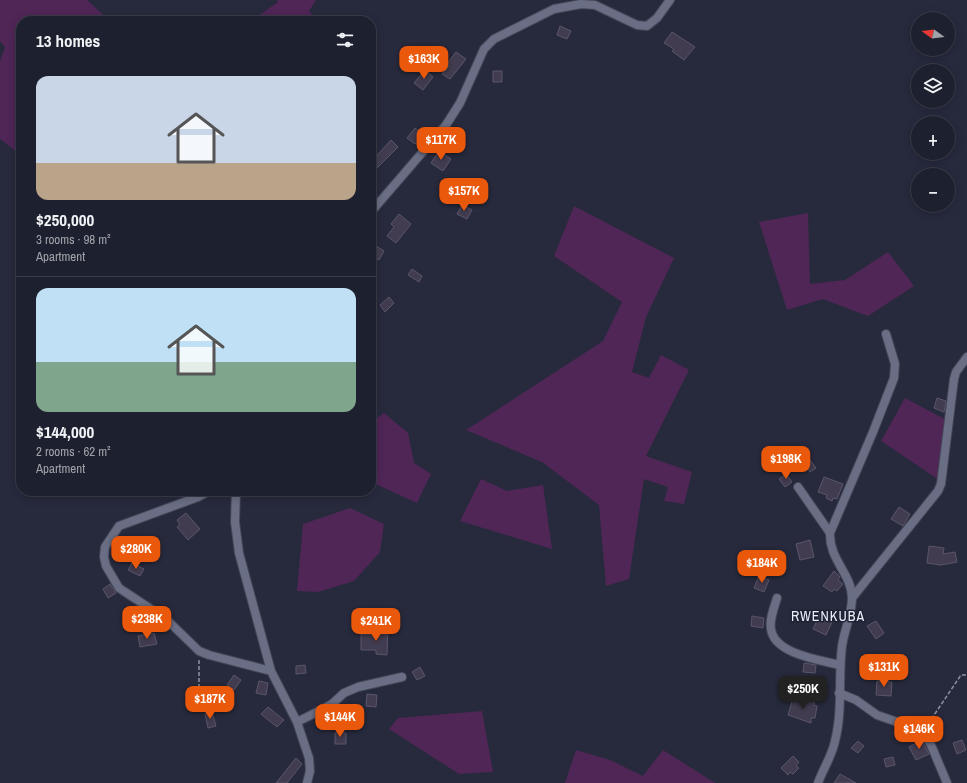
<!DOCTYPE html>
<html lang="en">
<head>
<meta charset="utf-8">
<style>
	body { margin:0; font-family:"Archivo Narrow",sans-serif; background:#2a2d3a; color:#f1f3f6; height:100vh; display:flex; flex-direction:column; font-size:15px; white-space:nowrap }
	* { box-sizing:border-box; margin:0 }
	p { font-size:13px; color:#a0a3aa }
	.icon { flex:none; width:22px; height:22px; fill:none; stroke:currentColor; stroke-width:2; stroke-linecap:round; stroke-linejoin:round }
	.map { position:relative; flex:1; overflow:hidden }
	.details { position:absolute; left:16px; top:16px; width:360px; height:480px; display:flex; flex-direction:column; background:#1d202e; border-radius:16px; box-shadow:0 2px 10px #0003,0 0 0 1px #3b3e4a }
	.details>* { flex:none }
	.needle { width:26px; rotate:285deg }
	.tools { position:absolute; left:911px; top:12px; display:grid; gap:8px }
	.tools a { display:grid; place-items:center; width:44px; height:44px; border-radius:50%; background:#1d202e; box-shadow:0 2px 10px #0003,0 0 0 1px #3b3e4a; font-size:20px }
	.price { position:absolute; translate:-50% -34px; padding:0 9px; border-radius:8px; background:#ea580c; color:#fff; font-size:13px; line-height:26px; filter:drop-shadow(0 1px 2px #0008) }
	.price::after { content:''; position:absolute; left:50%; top:24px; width:12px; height:9px; margin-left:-6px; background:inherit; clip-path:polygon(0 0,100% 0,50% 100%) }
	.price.current { background:#222; color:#fff }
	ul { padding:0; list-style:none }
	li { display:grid; align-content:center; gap:8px; height:212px; padding:0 20px }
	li+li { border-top:1px solid #3b3e4a }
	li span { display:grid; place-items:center; height:124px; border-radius:12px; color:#555 }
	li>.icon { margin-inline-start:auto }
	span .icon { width:72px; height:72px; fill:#fffc; stroke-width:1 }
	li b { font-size:17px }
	h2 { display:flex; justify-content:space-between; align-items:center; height:48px; padding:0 20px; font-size:17px }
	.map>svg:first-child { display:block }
</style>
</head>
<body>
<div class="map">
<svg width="967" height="783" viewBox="0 0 967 783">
	<rect width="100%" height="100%" fill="#272a3d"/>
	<path fill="#4f2656" d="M0 0H87L110 21H21V155L0 139V61L5 47 0 41Z
		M277 0H316L309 11 318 21H251L278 2Z
		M574 206 674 258 646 317 632 372 649 378 661 355 689 370 646 456 692 472 684 504 664 501 668 487 644 479 629 579 606 586 599 505 542 462 466 430 603 341 622 302 554 256Z
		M808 213 810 284 845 280 888 252 914 286 868 316 823 299 787 310 759 222Z
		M905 398 954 424 943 439 939 480 881 441Z
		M384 413 408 433 414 463 431 474 417 503 371 482V422Z
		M481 479 507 491 543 485 552 549 460 521Z
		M350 508 384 524 380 552 354 581 318 592 297 591 303 524Z
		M482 711 493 772 459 774 389 729 398 718Z
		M576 750 610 760 643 776 663 750 715 783H565Z"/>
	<path fill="#423c50" stroke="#5b556a" d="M560 26 571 31 567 39 557 35Z
		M672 32 695 47 684 60 672 51 674 49 664 43Z
		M456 52 466 59 450 79 442 74 449 66 447 64Z
		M425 70 433 77 423 90 414 83Z
		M493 71H502V82H493Z
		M415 128 422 134 415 144 407 138Z
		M391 140 398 147 371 174V162Z
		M439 151 451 159 443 171 431 163Z
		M454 192 463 198 459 204 450 198Z
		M462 205 472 210 467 219 457 214Z
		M399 214 411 224 396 243 387 236 394 227 391 224Z
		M376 246 384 251 379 260 371 256Z
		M412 269 422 276 419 282 408 275Z
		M389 297 394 303 385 312 380 305Z
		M937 398 946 401 944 412 934 408Z
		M810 460 816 468 810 472 804 465Z
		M786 474 792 482 785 487 779 479Z
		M824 477 843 484 837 499 833 498 832 501 826 498 827 495 818 492Z
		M899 507 910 514 903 526 891 519Z
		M186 513 200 529 188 540 177 527 180 525 177 520Z
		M810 540 814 557 800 560 796 544Z
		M929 546 944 548 943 554 955 552 957 562 941 565 927 563Z
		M132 563 144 569 140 576 128 570Z
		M834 571 840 577 838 580 843 584 837 591 834 589 832 592 823 586Z
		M759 576 769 580 764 592 754 588Z
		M110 584 116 593 108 598 103 589Z
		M821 612 834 618 826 635 813 629Z
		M752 616 764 618 763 628 751 626Z
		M876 621 884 633 876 639 867 626Z
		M379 627H388L387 655 376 654V650H361V634H379Z
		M154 633 157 644 140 647 138 636Z
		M804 663 816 665 815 673 803 672Z
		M305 665 306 673 296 674V666Z
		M420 667 425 676 417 680 412 672Z
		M234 675 241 680 234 690 227 685Z
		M259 681 268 683 266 695 256 693Z
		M877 681 892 682 891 696 876 695Z
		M367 694 377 695 376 707 366 706Z
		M205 695 206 703 195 704V696Z
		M793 698 805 702 806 699 815 700 814 705 817 706 815 718H811V723L788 715Z
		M268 707 284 720 277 727 261 714Z
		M212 712 216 726 208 728 205 714Z
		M335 733H346V744H335Z
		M922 740 929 754 916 760 909 747Z
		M962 740 966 750 957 754 953 743Z
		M858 741 864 746 858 753 851 748Z
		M793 756 799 762 796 766 799 768 793 774 790 772 788 775 781 768Z
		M893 757 895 765 886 767 884 759Z
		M296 758 302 764 287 783H276Z
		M840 774 856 783H834Z"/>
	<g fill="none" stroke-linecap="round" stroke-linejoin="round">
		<g stroke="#444757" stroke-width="10">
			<path id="minor" d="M371 212 446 125 460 103 484 49 494 39 554 9 581 4 595 5 637 25 647 26 657 18 670 0
				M798 487 830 533
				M209 491 198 497 119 526 105 547 104 557 106 566 119 588 166 619 199 651 209 655 271 671
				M236 491 235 522 239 553 271 671 297 722 309 758 310 771 307 783
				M777 598C774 608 769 620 771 629 774 654 820 660 840 665
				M852 598 938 491 941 484 954 379 956 372 967 357
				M839 693 856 700 877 715 923 731 931 745 947 783
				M297 722 321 710 332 704 344 693 358 687 402 677
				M818 783C823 769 832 756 835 741 843 710 838 677 842 646 844 631 852 614 852 598 852 574 829 560 830 533L873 432 894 378 895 364 886 334"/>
		</g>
		<path stroke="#8f92a2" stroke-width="1.5" stroke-dasharray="4 2" stroke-linecap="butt" d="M199 694V659
			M928 724 961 675H967"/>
		<use href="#minor" stroke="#6a6e84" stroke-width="8"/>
	</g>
	<g text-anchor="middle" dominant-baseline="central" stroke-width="3" stroke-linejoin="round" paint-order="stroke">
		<g font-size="14" letter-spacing="1" fill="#eaedfa" stroke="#1e2133">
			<text x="828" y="616">RWENKUBA</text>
		</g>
	</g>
</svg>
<div class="tools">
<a><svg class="needle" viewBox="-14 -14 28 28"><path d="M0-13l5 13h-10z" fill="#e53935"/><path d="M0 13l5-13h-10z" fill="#a0a3aa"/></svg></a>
<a><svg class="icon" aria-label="layers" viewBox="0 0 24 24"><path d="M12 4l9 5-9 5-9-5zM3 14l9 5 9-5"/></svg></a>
<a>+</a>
<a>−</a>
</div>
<b class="price" style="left:424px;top:80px">$163K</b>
<b class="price" style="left:441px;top:161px">$117K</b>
<b class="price" style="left:464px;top:212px">$157K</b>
<b class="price" style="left:786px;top:480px">$198K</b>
<b class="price" style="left:136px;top:570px">$280K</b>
<b class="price" style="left:762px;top:584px">$184K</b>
<b class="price" style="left:147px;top:640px">$238K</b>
<b class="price" style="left:376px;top:642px">$241K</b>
<b class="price" style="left:884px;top:688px">$131K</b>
<b class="price current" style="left:803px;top:710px">$250K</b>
<b class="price" style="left:210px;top:720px">$187K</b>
<b class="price" style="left:340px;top:738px">$144K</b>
<b class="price" style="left:919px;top:750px">$146K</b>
<section class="details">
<h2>13 homes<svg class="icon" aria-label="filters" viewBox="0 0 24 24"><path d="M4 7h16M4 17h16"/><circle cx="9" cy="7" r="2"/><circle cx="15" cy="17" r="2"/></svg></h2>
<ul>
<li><span style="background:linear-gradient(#c9d6e8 70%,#b9a48a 0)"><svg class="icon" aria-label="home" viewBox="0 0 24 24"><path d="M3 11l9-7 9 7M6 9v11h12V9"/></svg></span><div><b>$250,000</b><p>3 rooms · 98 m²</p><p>Apartment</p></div></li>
<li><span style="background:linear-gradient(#bfe0f5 60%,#7fa58c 0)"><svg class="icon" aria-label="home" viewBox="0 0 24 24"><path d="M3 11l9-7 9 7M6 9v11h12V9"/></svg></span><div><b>$144,000</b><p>2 rooms · 62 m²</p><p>Apartment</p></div></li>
</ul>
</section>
</div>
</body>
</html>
